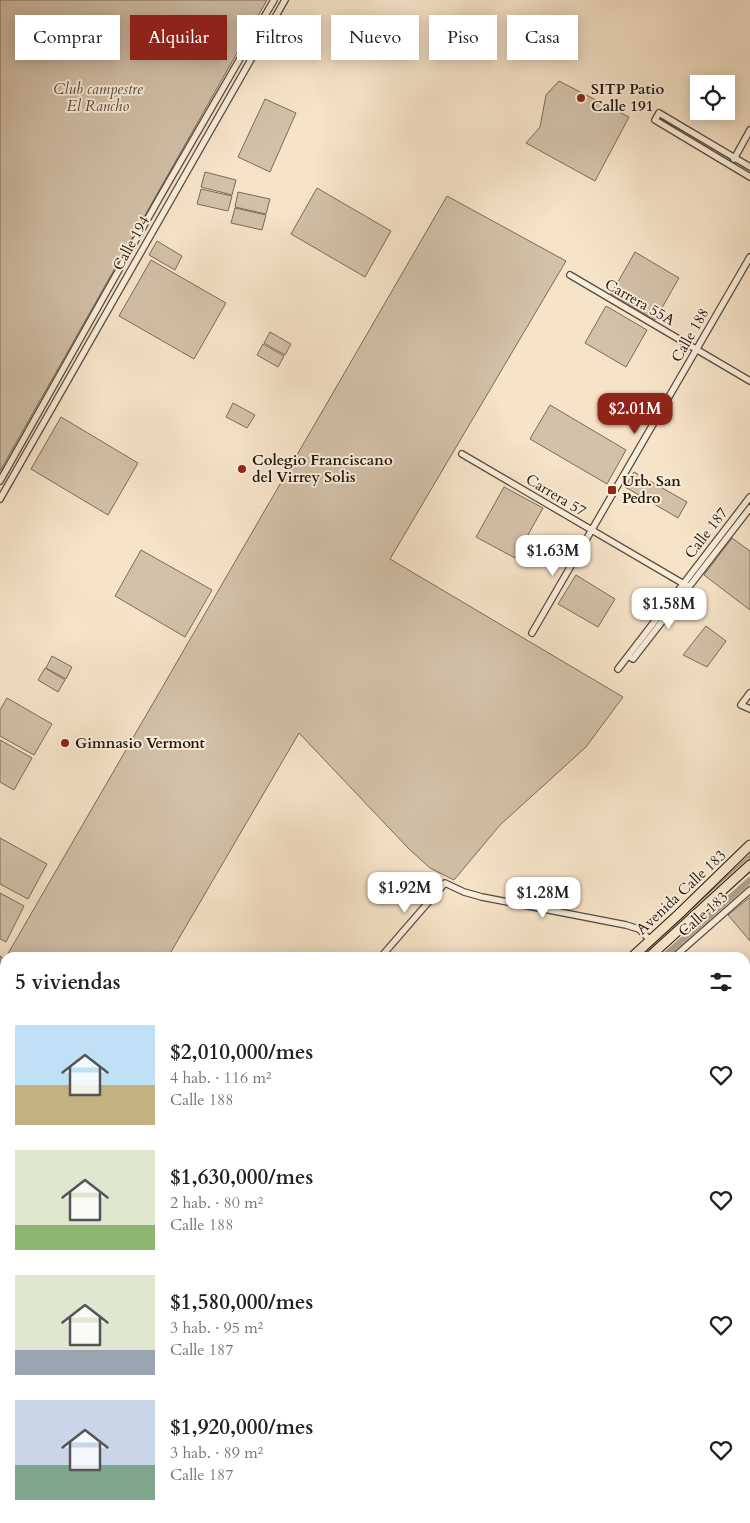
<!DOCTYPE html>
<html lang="es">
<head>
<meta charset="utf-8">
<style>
	body { margin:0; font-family:Cardo,serif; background:#f2f2f2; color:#202124; height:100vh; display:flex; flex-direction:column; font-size:19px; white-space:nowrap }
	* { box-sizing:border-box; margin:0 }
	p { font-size:16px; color:#757577 }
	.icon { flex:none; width:28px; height:28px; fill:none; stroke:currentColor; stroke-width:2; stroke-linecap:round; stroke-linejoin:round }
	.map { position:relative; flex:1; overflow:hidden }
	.sheet { position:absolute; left:0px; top:952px; width:750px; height:571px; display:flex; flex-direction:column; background:#fff; border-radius:15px 15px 0 0; box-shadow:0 2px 12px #0003 }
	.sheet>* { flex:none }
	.top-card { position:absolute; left:15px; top:15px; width:720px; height:45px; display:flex; gap:10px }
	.buttons { position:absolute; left:690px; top:75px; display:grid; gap:10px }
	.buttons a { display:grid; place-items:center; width:45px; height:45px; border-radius:0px; background:#fff; box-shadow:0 2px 12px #0003; font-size:25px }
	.price { position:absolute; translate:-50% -42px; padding:0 11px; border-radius:10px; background:#fff; color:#222; font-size:16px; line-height:32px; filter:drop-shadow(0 1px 2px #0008) }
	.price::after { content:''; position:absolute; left:50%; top:30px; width:15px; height:11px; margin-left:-8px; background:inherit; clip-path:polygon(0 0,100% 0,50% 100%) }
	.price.selected { background:#8f2418; color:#fff }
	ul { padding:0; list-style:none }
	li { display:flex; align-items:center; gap:15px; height:125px; padding:0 15px }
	li span { display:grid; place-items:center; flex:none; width:140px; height:100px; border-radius:0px; color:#555 }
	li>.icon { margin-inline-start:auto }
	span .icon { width:60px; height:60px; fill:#fffc; stroke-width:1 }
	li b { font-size:21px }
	h2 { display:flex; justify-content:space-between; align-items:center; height:60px; padding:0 15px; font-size:21px }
	.tag { padding:0 18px; border-radius:0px; background:#fff; box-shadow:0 2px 12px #0003; font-size:18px; line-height:45px }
	.tag.selected { background:#8f2418; color:#fff }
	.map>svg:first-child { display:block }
</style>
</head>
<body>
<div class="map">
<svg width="750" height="1523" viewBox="0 0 750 1523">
	<rect width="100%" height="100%" fill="#f6e3c8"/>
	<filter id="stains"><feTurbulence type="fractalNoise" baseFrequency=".004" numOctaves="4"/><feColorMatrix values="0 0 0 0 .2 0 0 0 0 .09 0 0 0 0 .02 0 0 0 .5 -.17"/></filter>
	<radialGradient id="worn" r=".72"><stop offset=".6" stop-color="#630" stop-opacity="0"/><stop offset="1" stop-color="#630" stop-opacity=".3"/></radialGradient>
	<path fill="#d2c0a8" stroke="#7a6c5a" d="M0 0H267L0 471Z
		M559 81 629 117 595 181 526 143 540 127 546 95Z
		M265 99 296 113 270 172 238 157Z
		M205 172 236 180 232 195 201 187Z
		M317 188 391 231 365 277 291 234Z
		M201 189 232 196 228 211 197 204Z
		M238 192 270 199 266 214 235 207Z
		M447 196 566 261 390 559 623 697 586 747 500 825 454 880 430 868 409 849 299 733 168 957H6Z
		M235 208 266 215 262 230 231 223Z
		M157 241 182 256 175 270 149 255Z
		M635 252 679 278 655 320 611 294Z
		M151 260 226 303 194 359 119 316Z
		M606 306 647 330 626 367 585 343Z
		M270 332 291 344 285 355 264 343Z
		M263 344 284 356 278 367 257 355Z
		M233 403 255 415 247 428 226 417Z
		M550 405 626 450 607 484 530 439Z
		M61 417 138 463 108 515 31 469Z
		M634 472 687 502 678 518 625 487Z
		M504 487 543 508 515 558 476 537Z
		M732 538 750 551V610L704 575Z
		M141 550 212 590 185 637 115 596Z
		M576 575 615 599 598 627 558 604Z
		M706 626 726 641 707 667 683 655Z
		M52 656 72 667 66 679 46 668Z
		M45 668 65 680 58 692 38 680Z
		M7 698 52 724 34 755 0 736V710Z
		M0 740 32 758 14 790 0 782Z
		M0 838 47 864 28 899 0 884Z
		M750 855V860L642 957 638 958Z
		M0 893 24 906 6 942 0 939Z
		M750 897V941L728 915Z
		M0 956 5 960V1183L0 1181Z
		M5 1329V1394L0 1386V1331Z
		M397 1519H485L486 1520 483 1523H400Z"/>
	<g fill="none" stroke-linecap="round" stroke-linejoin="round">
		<path stroke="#ae9e88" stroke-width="6" d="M662 958 750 880
			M745 1057 750 1063"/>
		<g stroke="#584b3c" stroke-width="8">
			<path id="minor" d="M734 159 750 130
				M750 167 659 113 655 120 750 177
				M570 275 750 381
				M462 454 689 587
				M0 481 160 197 274 0
				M0 499 285 0
				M532 633 750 257
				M628 656 633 659 750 508
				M618 669 750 497
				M750 693 741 705 750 709
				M380 958 445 883 464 892 482 897 626 925 639 929 650 940
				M673 958 750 890
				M745 1051 750 1057
				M745 1291 750 1297
				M745 1425 750 1421
				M293 1519 297 1523
				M737 1519 740 1523
				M32 1523 37 1519
				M253 1523 258 1519
				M630 1523 635 1519"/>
		</g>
		<g stroke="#23180d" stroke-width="11">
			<path id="primary" d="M631 958 679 914 750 845
				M648 958 750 865"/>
		</g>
		<g stroke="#23180d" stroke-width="12">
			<path id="trunk" d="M498 1519 502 1523
				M507 1519 511 1523
				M522 1519 526 1523
				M532 1519 535 1523"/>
		</g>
		<use href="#minor" stroke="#f9eddb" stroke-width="5.5"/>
		<use href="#primary" stroke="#f6e3c8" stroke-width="9"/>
		<use href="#trunk" stroke="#f6e3c8" stroke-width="10"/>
	</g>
	<g fill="#8f2418" stroke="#f9eddb" stroke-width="2">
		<circle cx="581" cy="98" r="5"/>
		<circle cx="242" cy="469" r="5"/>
		<rect x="607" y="485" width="10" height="10" rx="2.5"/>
		<circle cx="65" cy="743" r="5"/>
	</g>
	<g text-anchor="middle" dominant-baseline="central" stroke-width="4" stroke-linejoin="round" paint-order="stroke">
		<g font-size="15" font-style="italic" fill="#584a3c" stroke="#f9eddb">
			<text x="98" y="89">Club campestre<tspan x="98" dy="17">El Rancho</tspan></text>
		</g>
		<g font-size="15" font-weight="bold" fill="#23180d" stroke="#f9eddb" text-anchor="start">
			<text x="591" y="89">SITP Patio<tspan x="591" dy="17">Calle 191</tspan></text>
			<text x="252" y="460">Colegio Franciscano<tspan x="252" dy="17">del Virrey Solis</tspan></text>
			<text x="622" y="481">Urb. San<tspan x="622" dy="17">Pedro</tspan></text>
			<text x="75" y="743">Gimnasio Vermont</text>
		</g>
		<g font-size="15" fill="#23180d" stroke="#f9eddb">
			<text transform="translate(131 243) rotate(-61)">Calle 194</text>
			<text transform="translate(640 302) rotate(30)">Carrera 55A</text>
			<text transform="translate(690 335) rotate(-60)">Calle 188</text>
			<text transform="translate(556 495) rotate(31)">Carrera 57</text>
			<text transform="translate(706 533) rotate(-52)">Calle 187</text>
			<text transform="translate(681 892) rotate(-43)">Avenida Calle 183</text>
			<text transform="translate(703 914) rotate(-41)">Calle 183</text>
		</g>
	</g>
	<rect width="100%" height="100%" filter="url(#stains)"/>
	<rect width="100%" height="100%" fill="url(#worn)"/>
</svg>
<div class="buttons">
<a><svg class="icon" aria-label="locate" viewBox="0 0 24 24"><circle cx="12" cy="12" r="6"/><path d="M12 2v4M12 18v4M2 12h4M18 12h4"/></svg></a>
</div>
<b class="price selected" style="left:635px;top:435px">$2.01M</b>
<b class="price" style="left:553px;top:577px">$1.63M</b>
<b class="price" style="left:669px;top:630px">$1.58M</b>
<b class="price" style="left:405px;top:914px">$1.92M</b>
<b class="price" style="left:543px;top:919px">$1.28M</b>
<div class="top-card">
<a class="tag">Comprar</a>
<a class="tag selected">Alquilar</a>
<a class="tag">Filtros</a>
<a class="tag">Nuevo</a>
<a class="tag">Piso</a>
<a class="tag">Casa</a>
</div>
<section class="sheet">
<h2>5 viviendas<svg class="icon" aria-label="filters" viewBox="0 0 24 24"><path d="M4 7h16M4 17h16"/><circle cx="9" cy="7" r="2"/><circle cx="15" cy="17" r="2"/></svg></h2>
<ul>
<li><span style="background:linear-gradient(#bfe0f5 60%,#c2b280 0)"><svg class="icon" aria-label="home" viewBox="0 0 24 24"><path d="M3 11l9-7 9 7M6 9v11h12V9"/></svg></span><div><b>$2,010,000/mes</b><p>4 hab. · 116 m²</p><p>Calle 188</p></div><svg class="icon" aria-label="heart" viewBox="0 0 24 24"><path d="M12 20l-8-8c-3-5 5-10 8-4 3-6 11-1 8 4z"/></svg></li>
<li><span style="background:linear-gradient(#dfe7d0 75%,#8fb573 0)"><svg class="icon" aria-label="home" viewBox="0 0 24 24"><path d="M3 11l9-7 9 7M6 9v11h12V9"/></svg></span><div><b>$1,630,000/mes</b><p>2 hab. · 80 m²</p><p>Calle 188</p></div><svg class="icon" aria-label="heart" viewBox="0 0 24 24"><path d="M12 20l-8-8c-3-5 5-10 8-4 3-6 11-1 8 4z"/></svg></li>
<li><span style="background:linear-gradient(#dfe7d0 75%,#9aa5b1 0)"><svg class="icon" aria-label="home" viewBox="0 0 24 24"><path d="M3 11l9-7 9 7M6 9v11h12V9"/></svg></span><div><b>$1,580,000/mes</b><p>3 hab. · 95 m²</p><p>Calle 187</p></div><svg class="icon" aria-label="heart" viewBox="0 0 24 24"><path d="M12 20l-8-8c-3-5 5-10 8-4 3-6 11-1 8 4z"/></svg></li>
<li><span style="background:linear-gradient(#c9d6e8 65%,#7fa58c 0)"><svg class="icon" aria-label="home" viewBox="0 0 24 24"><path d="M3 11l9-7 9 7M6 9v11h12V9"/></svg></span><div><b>$1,920,000/mes</b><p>3 hab. · 89 m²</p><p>Calle 187</p></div><svg class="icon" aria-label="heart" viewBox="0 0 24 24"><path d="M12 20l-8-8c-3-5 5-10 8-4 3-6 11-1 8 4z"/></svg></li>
</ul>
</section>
</div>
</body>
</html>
